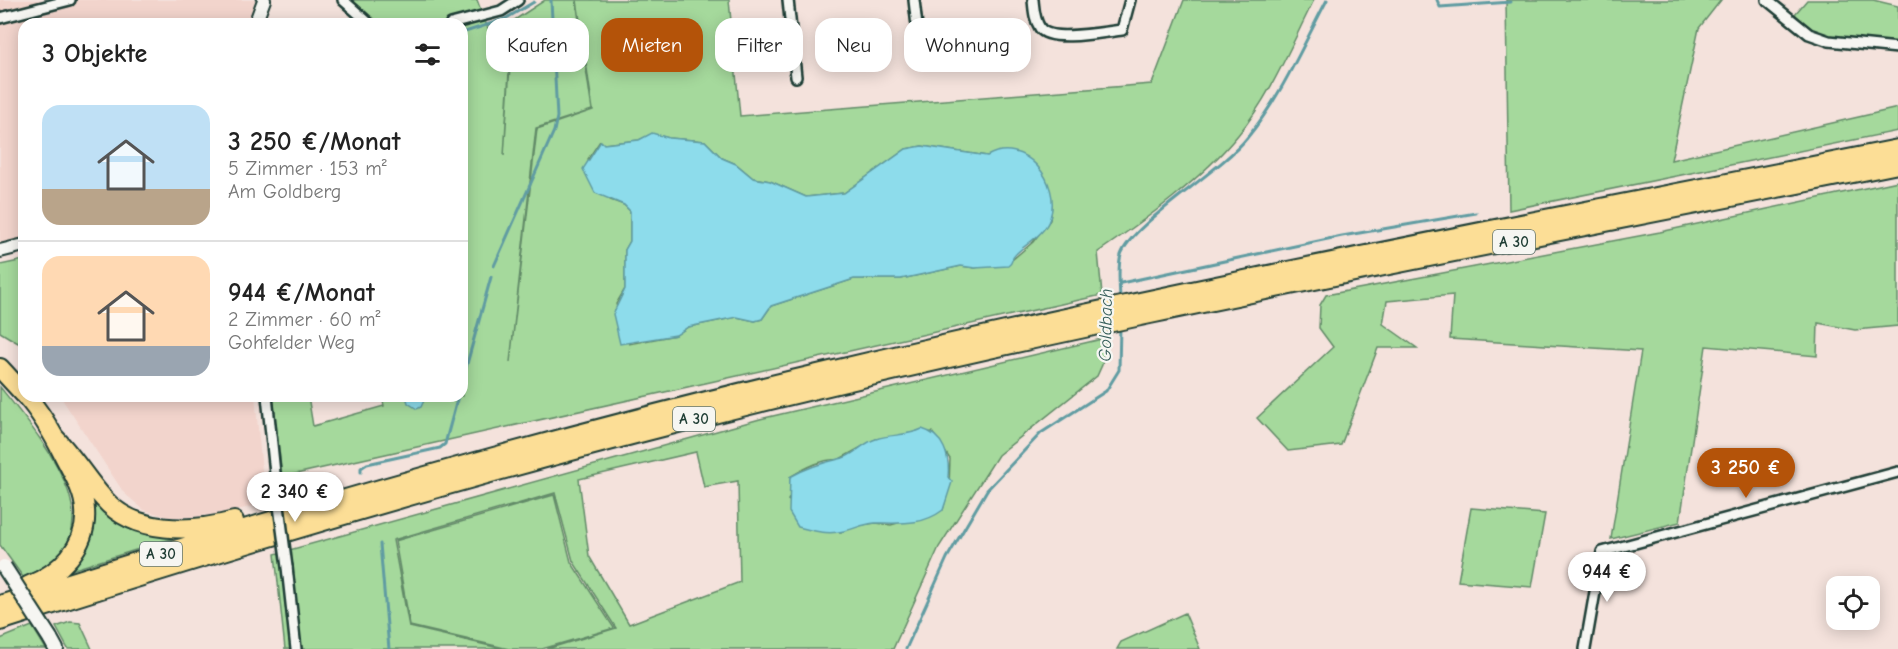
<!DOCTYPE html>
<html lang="de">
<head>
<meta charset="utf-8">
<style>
	body { margin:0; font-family:"Comic Neue",sans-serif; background:#f2f2f2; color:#222; height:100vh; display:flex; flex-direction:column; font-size:22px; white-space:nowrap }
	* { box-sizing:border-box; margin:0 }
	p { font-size:20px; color:#767676 }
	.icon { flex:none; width:33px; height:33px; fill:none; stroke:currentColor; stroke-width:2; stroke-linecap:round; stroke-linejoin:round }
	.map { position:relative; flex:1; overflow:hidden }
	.details { position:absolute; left:18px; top:18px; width:450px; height:384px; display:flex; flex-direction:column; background:#fff; border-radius:18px; box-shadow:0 3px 15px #0003 }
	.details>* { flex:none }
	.top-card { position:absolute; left:486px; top:18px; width:570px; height:54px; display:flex; gap:12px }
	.tools { position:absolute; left:1826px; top:576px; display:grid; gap:12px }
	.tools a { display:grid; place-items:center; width:54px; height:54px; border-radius:12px; background:#fff; box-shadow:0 3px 15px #0003; font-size:30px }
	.price { position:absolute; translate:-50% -51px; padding:0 14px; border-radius:21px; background:#fff; color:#222; font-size:20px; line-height:39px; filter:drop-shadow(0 2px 3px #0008) }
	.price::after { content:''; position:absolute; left:50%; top:36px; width:18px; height:14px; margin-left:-9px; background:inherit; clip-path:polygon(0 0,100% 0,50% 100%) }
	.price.current { background:#b45309; color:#fff }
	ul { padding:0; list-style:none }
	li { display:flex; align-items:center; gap:18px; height:150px; padding:0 24px }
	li+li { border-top:2px solid #e0e0e0 }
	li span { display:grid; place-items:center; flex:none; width:168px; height:120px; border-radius:18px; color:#555 }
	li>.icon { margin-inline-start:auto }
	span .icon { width:72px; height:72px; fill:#fffc; stroke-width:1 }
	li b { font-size:26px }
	h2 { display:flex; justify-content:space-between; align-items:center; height:72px; padding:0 24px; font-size:26px }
	.chip { padding:0 21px; border-radius:18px; background:#fff; box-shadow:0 3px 15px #0003; font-size:21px; line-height:54px }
	.chip.current { background:#b45309; color:#fff }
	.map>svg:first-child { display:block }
</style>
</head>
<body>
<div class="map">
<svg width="1898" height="649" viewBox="0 0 1898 649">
	<rect width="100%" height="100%" fill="#f4e2dc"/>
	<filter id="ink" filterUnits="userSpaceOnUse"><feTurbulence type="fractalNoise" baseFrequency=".0167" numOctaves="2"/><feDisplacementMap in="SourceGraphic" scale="12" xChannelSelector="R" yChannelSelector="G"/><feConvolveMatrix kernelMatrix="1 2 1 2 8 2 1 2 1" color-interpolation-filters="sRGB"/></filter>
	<g filter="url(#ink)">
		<path fill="#f2d4cc" d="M0 0H255L247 24H24V238L0 245Z
			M60 396H255L265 503 226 513 193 517H168L144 510 124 493Z"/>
		<path fill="#a5d99c" stroke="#628b68" stroke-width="1.5" fill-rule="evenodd" d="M347 0H477L489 31 512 21 504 156 513 21 545 0H576L592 110 536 128 510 362 537 129 593 110 577 0H729L740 116 1152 84 1184 0H1314C1291 45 1271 96 1238 135 1202 179 1145 220 1098 252L1102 295 282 477 273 396H308L313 426 384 406 382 396H462V24H373ZM652 134 669 138 705 141 722 158 736 164 753 178 770 181 806 197 844 193 906 149 922 146 987 156 1052 205 1050 220 1033 242 1013 259 975 268 961 266 901 279H854L771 306 762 319 755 321 737 317 688 327 676 335 629 344 616 304 625 289V250L630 241V211L624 205 610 200 588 159 600 141 603 144 639 140Z
			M1506 0H1721L1699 28 1671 160 1898 108V131L1509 210Z
			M1807 0H1873L1898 6V44L1830 37 1812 32 1795 14Z
			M1898 181V326L1855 330 1818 323 1817 356 1706 346 1680 522 1611 539 1641 351 1450 339 1453 295 1387 301 1383 324 1417 348H1378L1341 445 1288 451 1257 418 1333 347 1319 328 1320 305 1326 295 1660 232Z
			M24 260V337L18 343 0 332V265Z
			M1106 338 1102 365 1097 376 998 455 939 547 893 649H547L616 628 573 561 555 493 393 540 409 627 503 649H285L275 554 760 419ZM932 432 950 459 949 487 943 510 891 525 876 523 853 526 841 532 828 531 788 500 790 497V477C803 469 823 458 838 460L876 439ZM696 452 704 487 738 481 740 582 629 624 589 556 579 479Z
			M0 387C42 439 128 538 23 577L0 545Z
			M554 495 571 562 614 628 542 649H509L410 626 395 541Z
			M90 497C121 530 142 537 187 534L68 571C92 544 91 532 90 497Z
			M1471 508 1545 514 1532 587 1458 581Z
			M1185 613 1200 649H1117L1121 642Z
			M70 622 80 623 92 649H68L56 627Z
			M32 626 46 649H0V639Z"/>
		<path fill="#8ddceb" stroke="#619ca2" stroke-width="1.5" d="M652 133 669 138 705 141 722 158 736 164 753 178 770 181 806 197 844 193 906 149 922 146 987 156C1024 135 1062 182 1050 218 1044 236 1026 243 1015 255 1010 260 1014 262 1008 266L975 268 961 266 901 279H854L771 306 762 319 755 321 737 317 688 327 676 335 620 344 613 314 625 289V250L630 241V211L624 205 595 193 583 169 601 141 604 144 639 140Z
			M406 396H426L421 407 417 409 408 403Z
			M922 429C944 435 950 457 948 477L952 482 943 510C922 526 900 523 875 523 863 524 854 529 844 531 828 535 813 531 798 527L789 512 790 477C806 468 821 463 839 459 853 457 862 443 876 439 891 434 908 436 922 429Z"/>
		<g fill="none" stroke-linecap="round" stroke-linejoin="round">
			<path stroke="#619ca2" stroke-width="3" d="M1437 0 1440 7 1511 2
				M462 33 505 19 534 2
				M494 266 554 131 557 117 551 0
				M1121 283 1342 236 1476 213
				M1120 301C1120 288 1117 268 1121 255 1131 224 1221 171 1247 138 1281 97 1302 47 1327 0
				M462 382 491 277
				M361 472V468L367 464 440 448 445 444 458 396
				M380 544 389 649
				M906 649 947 558 987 490 1041 433 1106 391 1119 370 1120 326"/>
			<g stroke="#1f3d34" stroke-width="14">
				<path id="minor" d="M343 0 370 24
					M788 0 796 77
					M914 0 921 61
					M1033 0C1034 9 1034 19 1040 28 1050 43 1104 32 1122 30L1130 0
					M1767 0 1809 34 1829 41 1898 48
					M0 18 70 0
					M451 24 501 11 518 0
					M267 396 276 483
					M287 567 296 649
					M1585 649 1602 552 1898 472"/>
			</g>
			<g stroke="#1f3d34" stroke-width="16">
				<path id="tertiary" d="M255 24 264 0
					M0 251 24 245"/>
			</g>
			<g stroke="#1f3d34" stroke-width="18">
				<path id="secondary" d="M50 638 56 649"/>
			</g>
			<g stroke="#1f3d34" stroke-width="22">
				<path id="motorway" d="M0 368 24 394
					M26 396C41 413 53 434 63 454 72 472 84 490 85 510 88 547 59 574 28 586
					M54 437C73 456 86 479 104 499 135 535 193 532 234 521
					M0 605C271 518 545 438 822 373 1178 289 1539 221 1898 149
					M0 621C224 549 450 481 678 423 1081 320 1491 246 1898 164"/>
			</g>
			<use href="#minor" stroke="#f6f6f2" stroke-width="9"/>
			<use href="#tertiary" stroke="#f6f6f2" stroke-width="12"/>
			<use href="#secondary" stroke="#f6f6f2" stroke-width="14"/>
			<use href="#motorway" stroke="#fcde96" stroke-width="18"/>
			<g stroke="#1f3d34" stroke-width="14" stroke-linecap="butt">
				<path id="minor-bridge" d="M276 483 287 567"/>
			</g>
			<g stroke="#1f3d34" stroke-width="18" stroke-linecap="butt">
				<path id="secondary-bridge" d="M4 567 50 638"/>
			</g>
			<use href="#minor-bridge" stroke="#f6f6f2" stroke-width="9"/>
			<use href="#secondary-bridge" stroke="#f6f6f2" stroke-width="14"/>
		</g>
	</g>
	<g text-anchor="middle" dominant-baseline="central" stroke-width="4.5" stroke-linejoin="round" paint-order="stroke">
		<g fill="#f6f6f2" stroke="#60746d" stroke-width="1.5">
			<rect x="1493" y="230" width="42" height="24" rx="4.5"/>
			<rect x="673" y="407" width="42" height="24" rx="4.5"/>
			<rect x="140" y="542" width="42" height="24" rx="4.5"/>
		</g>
		<g font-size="15" font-weight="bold" fill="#1f3d34">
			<text x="1514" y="242">A 30</text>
			<text x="694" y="419">A 30</text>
			<text x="161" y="554">A 30</text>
		</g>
		<g font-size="18" font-style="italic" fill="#355d59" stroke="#f6f6f2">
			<text transform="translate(1106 325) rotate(-89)">Goldbach</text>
		</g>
	</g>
</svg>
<div class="tools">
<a><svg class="icon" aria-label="locate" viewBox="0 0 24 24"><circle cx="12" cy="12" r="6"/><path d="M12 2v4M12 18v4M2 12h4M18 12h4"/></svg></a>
</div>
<b class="price current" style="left:1746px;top:499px">3 250 €</b>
<b class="price" style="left:295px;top:523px">2 340 €</b>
<b class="price" style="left:1607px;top:603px">944 €</b>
<div class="top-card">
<a class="chip">Kaufen</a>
<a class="chip current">Mieten</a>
<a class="chip">Filter</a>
<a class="chip">Neu</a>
<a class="chip">Wohnung</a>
</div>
<section class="details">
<h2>3 Objekte<svg class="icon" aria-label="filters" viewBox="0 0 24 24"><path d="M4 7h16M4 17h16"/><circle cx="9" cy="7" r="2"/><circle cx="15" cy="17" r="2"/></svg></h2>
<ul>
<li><span style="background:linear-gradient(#bfe0f5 70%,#b9a48a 0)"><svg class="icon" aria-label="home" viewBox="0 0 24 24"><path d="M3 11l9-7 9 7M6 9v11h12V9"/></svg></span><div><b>3 250 €/Monat</b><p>5 Zimmer · 153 m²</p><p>Am Goldberg</p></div></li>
<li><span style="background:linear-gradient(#ffd9b3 75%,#9aa5b1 0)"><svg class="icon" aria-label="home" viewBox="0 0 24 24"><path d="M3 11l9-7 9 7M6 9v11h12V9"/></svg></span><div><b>944 €/Monat</b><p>2 Zimmer · 60 m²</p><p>Gohfelder Weg</p></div></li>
</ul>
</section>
</div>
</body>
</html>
